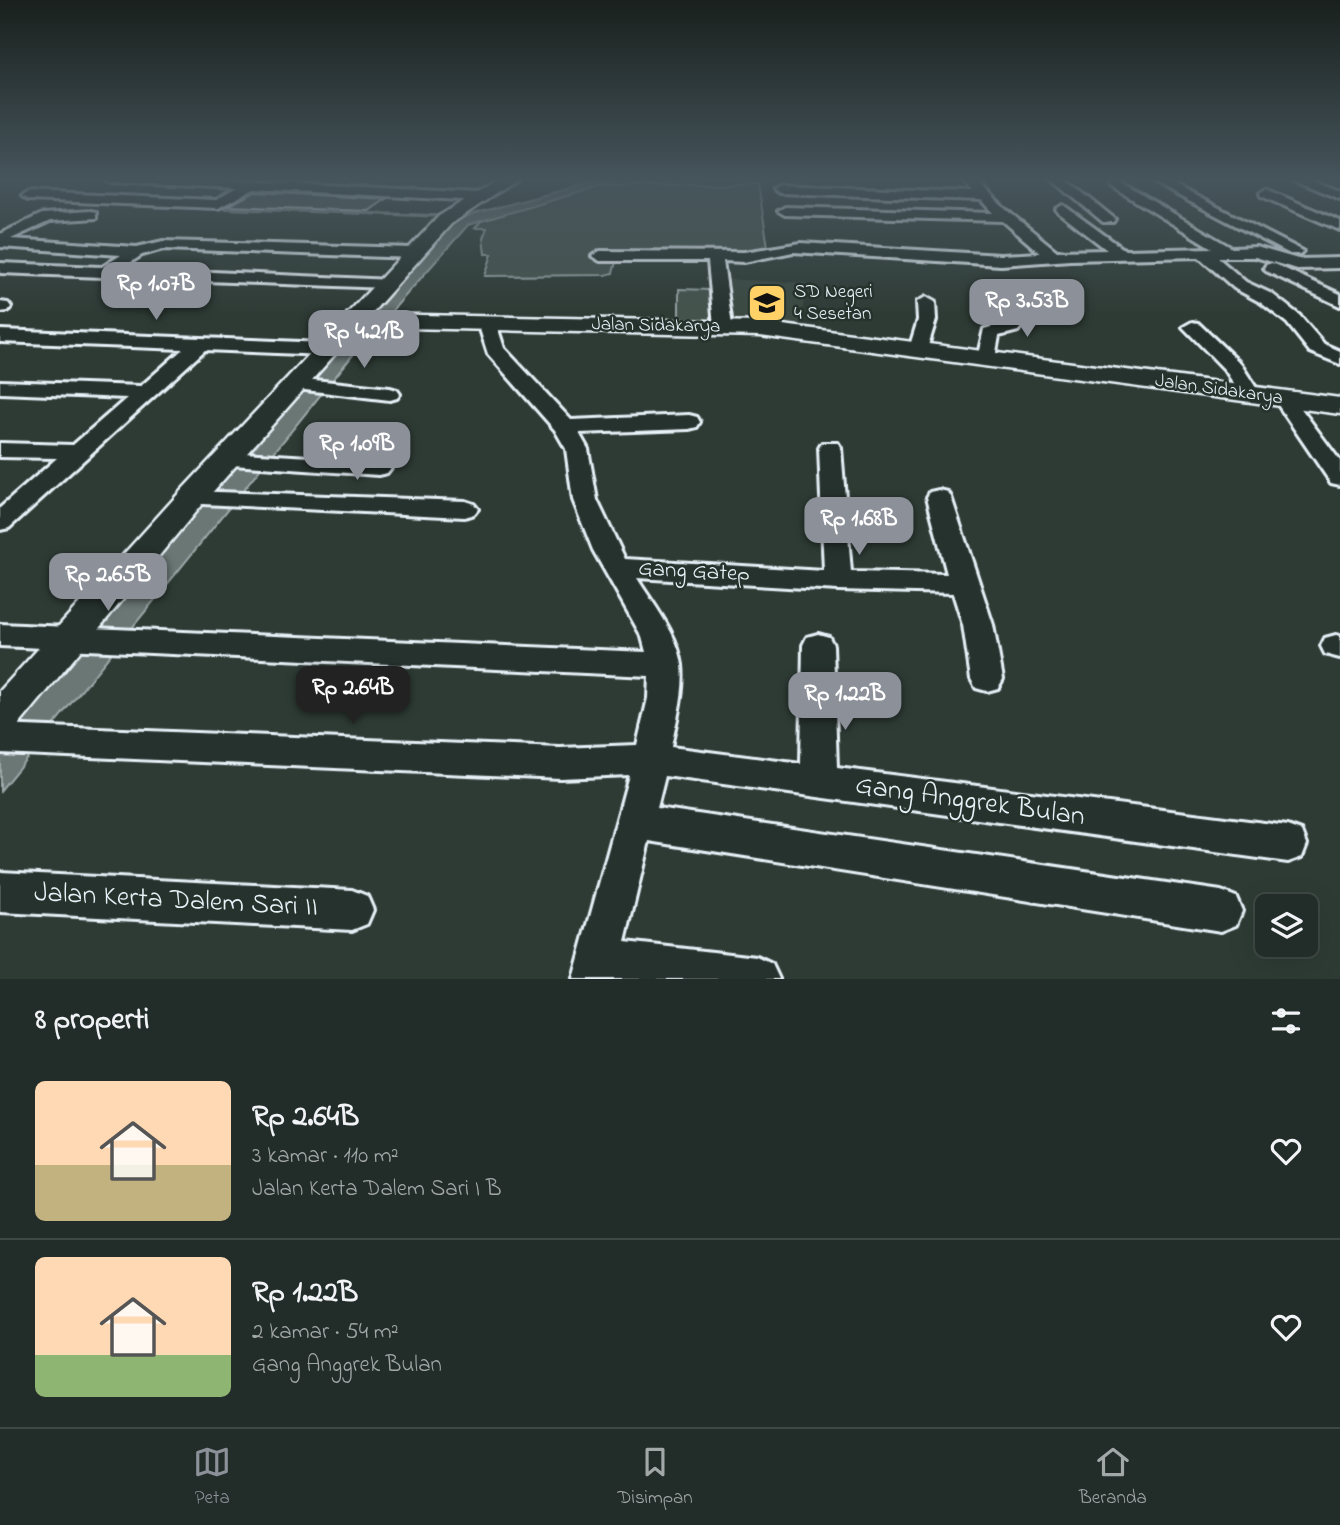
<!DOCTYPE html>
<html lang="id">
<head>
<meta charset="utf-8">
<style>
	body { margin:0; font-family:"Indie Flower",sans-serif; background:#2e3834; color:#f1f3f6; height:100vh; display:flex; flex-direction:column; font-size:26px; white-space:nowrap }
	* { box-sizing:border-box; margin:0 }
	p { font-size:23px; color:#a2a7a8 }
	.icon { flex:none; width:38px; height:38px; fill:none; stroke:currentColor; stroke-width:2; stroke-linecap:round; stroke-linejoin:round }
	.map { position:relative; height:979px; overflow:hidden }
	.sheet { display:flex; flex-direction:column; background:#222c28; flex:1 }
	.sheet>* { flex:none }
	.controls { position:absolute; left:1255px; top:894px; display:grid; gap:14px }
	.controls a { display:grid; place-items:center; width:63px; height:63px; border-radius:10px; background:#222c28; box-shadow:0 7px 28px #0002,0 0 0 2px #3f4845; font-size:35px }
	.price { position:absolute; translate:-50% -60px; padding:0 16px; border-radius:14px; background:#8c9099; color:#fff; font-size:23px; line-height:46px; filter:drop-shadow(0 2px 4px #0008) }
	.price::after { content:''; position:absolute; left:50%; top:42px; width:21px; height:16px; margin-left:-10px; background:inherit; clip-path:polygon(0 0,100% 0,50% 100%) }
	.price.current { background:#222; color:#fff }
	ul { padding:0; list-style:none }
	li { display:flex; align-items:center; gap:21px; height:175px; padding:0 35px }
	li+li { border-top:2px solid #3f4845 }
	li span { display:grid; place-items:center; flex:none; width:196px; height:140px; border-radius:10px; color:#555 }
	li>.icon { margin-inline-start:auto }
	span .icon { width:84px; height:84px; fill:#fffc; stroke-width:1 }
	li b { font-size:30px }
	h2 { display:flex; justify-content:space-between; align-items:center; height:84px; padding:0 35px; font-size:30px }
	.menu { display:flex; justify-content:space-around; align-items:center; height:98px; border-top:2px solid #3f4845; background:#222c28; font-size:19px; color:#a2a7a8 }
	.menu a { display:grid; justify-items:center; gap:4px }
	.menu .current { color:#8c9099 }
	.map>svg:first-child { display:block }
</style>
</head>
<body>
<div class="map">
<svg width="1340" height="979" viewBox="0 0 1340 979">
	<rect width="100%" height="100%" fill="#2e3b35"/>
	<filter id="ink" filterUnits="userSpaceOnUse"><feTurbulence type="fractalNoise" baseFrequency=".0143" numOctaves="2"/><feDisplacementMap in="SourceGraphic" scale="14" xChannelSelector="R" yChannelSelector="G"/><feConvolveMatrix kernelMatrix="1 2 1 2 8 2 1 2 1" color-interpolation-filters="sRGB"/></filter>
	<g filter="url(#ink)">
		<path fill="#3b4843" d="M724 279 807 283 799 331 734 323Z"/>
		<path fill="#45524e" stroke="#96a2a3" stroke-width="2" d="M758 184 768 247 763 252 618 255 613 273 605 275 485 276 492 254H485L483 238 487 228H475L483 219 596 187Z
			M679 289 710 290 712 323H679Z"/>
		<path fill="#6b7775" stroke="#9da8a9" stroke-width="2" d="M608 178H629L468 225 352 356 0 791V740L194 514 281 409 448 228 459 219 476 213Z"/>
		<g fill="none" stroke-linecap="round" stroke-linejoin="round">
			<path stroke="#9da8a9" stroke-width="3.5" d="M221 205 215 208 441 216"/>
		</g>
		<path fill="#596563" stroke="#e8f1f8" stroke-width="2" d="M255 192 386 199 369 211 227 206Z"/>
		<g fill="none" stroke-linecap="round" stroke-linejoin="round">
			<g stroke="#e8f1f8" stroke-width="6">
				<path id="minor" d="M103 178H185L481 193 487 197 481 201 254 189 218 208 28 200 22 196 28 192 216 200 237 188 109 182Z
					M961 178H974L1004 208 1057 251 1107 250 1058 212 1056 209 1063 205 1125 250 1212 248 1111 186V180L1115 179 1232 248 1256 247 1298 259 1340 258V268L1297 269 1255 257H1217L1246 282 1272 294 1299 315 1324 344 1340 351V364L1310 352 1287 323 1260 302 1234 288 1199 257 1070 260 1001 265 793 252 744 262 723 261 732 326 723 331 714 326 708 261H600L592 256 600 251 744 252 801 243 1001 255 1040 253 1003 221 785 215 778 211 785 207 993 213 981 200 779 193 773 189 779 185 973 192Z
					M1050 178H1064L1115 219 1113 222H1103Z
					M1145 178H1161L1303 251 1300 254H1290Z
					M1289 178H1307L1340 191V199Z
					M1266 189 1340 221V230L1261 196 1260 193Z
					M91 211 96 212V218L50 221 11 239 137 247 163 241 414 248 422 253 414 258 163 249 142 255 122 268 392 280 394 283 392 286 386 288 0 273V263L102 267 121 255 0 247V234L42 214Z
					M1272 263 1340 294V306L1266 271 1264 268 1266 265Z
					M926 297 935 302 936 320 927 349 918 355 909 349 918 320 917 302Z
					M1007 299 1016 304 1015 310 1021 327 1018 331 999 336 994 363H980L977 359 984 329 1002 324 997 310 998 304Z
					M0 302 8 303 11 307 8 311 0 312Z
					M487 318 496 323 504 348 571 420 689 415 697 417 700 422 697 427 689 429 579 433 588 449 597 500 625 559 824 571 819 448 822 443H838L841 448 851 572 947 574 927 497 930 492 939 490 948 492 951 497 993 625 1003 679 998 688 987 691 976 688 971 679 963 625 953 593 838 590 637 578C653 604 678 634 682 665 685 692 676 721 671 747L801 764 803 645 807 637 818 634 829 637 833 645 837 768 1288 826 1302 831 1307 844 1302 857 1288 862 665 776 657 808 1221 891 1236 897 1242 911 1236 925 1221 931 649 841 625 942 757 957 772 964 779 979H573L629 775 560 778 0 753V725L560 748 637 745 648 698 649 676 0 646V624L646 652 642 637 593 550 573 500 566 449 555 430 488 354 478 323Z
					M1192 322 1198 323 1240 363 1260 394 1257 398H1243L1225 370 1183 327Z
					M0 330 325 343 334 349 325 355 205 350 9 528 0 530V508L57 458 0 457V443L73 445 127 398 0 393V381L141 386 183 349 0 342Z
					M295 378 390 388 397 390 400 394 397 398 390 400 288 388 285 384 288 380Z
					M1284 393 1291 395 1340 461V485L1331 483 1274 399 1277 395Z
					M226 452 379 461 387 463 391 468 387 473 379 475 218 464 214 459 218 454Z
					M191 491 465 501 474 504 478 509 474 514 465 517 182 503 179 498 182 493Z
					M1336 635 1340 636V658L1325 654 1321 646 1325 638Z
					M0 872 352 890 367 896 373 910 367 924 352 930 0 912Z"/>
			</g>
			<g stroke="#e8f1f8" stroke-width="5">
				<path id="tertiary" d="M501 178H519L451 224 371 314 760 322 1340 398V414L760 336 359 327 202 504 14 731 0 735V691L180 492 439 216Z"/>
			</g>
			<use href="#minor" fill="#26332d" fill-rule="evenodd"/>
			<use href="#tertiary" fill="#26332d" fill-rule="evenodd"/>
		</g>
	</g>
	<linearGradient id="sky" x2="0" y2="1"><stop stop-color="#19201d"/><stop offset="0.57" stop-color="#46555c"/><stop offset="1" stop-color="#46555c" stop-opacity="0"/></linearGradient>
	<rect width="1340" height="315" fill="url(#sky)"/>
	<defs>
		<g id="school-square" transform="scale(2.0125)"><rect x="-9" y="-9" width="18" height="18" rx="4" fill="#ffd166" stroke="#26332d"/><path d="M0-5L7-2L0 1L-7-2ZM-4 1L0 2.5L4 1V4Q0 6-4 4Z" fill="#111"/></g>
	</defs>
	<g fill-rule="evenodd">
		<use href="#school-square" x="767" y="303"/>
	</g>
	<g text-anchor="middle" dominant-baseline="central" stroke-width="5" stroke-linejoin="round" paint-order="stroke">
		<g font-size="19" fill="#e8f1f8" stroke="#26332d" text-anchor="start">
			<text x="794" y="292">SD Negeri<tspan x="794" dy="22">4 Sesetan</tspan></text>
		</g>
		<g font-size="19" fill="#e8f1f8" stroke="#26332d">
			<text transform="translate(656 326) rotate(1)">Jalan Sidakarya</text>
			<text transform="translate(1219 390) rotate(8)">Jalan Sidakarya</text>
		</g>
		<g font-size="23" fill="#e8f1f8" stroke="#26332d">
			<text transform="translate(694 572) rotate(3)">Gang Gatep</text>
		</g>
		<g font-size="28" fill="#e8f1f8" stroke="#26332d">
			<text transform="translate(970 802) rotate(8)">Gang Anggrek Bulan</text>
			<text transform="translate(176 901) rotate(3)">Jalan Kerta Dalem Sari II</text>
		</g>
	</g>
</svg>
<div class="controls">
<a><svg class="icon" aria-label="layers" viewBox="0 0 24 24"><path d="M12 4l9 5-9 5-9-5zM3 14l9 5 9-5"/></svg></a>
</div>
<b class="price" style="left:156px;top:322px">Rp 1.07B</b>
<b class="price" style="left:1027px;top:339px">Rp 3.53B</b>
<b class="price" style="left:364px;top:370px">Rp 4.21B</b>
<b class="price" style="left:357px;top:482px">Rp 1.09B</b>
<b class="price" style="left:859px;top:557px">Rp 1.68B</b>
<b class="price" style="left:108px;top:613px">Rp 2.65B</b>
<b class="price current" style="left:353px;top:726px">Rp 2.64B</b>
<b class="price" style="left:845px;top:732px">Rp 1.22B</b>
</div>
<section class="sheet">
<h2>8 properti<svg class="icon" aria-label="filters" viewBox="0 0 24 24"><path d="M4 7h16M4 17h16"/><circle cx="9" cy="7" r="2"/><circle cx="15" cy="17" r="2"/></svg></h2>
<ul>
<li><span style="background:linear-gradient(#ffd9b3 60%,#c2b280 0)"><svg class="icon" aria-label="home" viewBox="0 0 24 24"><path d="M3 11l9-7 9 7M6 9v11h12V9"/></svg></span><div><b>Rp 2.64B</b><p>3 kamar · 110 m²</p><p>Jalan Kerta Dalem Sari I B</p></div><svg class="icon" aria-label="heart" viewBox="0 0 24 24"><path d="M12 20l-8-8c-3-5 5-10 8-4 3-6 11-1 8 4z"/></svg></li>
<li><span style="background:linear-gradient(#ffd9b3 70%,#8fb573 0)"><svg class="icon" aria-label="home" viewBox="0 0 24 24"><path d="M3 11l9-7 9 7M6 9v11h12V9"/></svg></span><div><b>Rp 1.22B</b><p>2 kamar · 54 m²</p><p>Gang Anggrek Bulan</p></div><svg class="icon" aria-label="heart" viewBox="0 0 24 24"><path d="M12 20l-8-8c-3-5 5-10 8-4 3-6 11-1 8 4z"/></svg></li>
</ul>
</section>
<nav class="menu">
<a class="current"><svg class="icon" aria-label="map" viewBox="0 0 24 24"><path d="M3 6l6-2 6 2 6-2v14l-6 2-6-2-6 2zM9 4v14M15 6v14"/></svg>Peta</a>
<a><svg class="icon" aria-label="saved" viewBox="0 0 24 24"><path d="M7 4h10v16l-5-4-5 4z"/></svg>Disimpan</a>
<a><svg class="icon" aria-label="home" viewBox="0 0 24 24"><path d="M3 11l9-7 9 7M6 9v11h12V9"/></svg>Beranda</a>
</nav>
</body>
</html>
